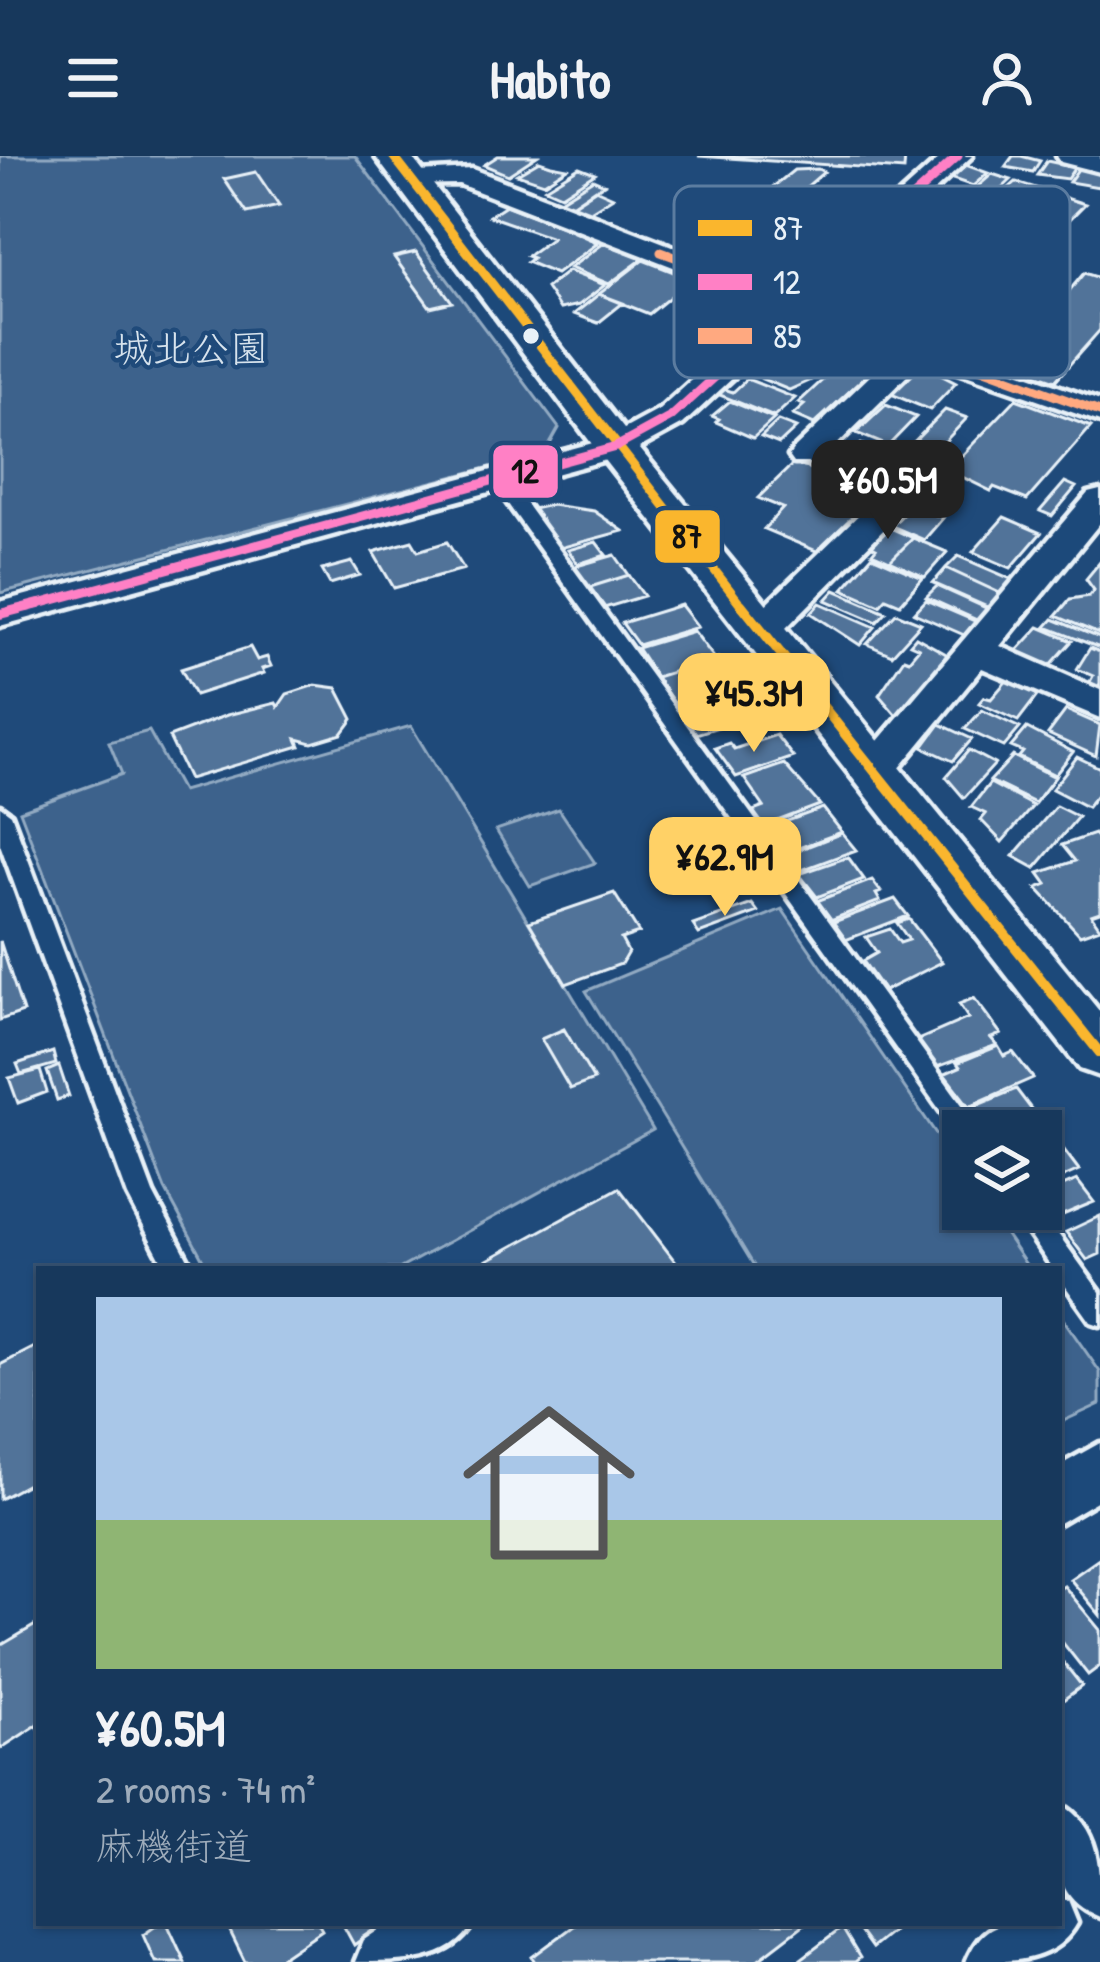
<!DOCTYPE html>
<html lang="en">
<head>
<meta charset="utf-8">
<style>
	body { margin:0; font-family:"Patrick Hand","Klee One",sans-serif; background:#203f62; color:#f1f3f6; height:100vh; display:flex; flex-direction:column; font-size:45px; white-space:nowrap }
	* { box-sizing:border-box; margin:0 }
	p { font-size:39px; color:#9eacbb }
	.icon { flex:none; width:66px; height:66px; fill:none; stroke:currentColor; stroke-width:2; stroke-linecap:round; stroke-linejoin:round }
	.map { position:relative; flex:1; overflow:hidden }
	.drawer { position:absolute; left:36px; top:1110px; width:1026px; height:660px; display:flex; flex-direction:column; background:#17385c; border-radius:0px; box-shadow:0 3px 9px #0004,0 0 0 3px #365272 }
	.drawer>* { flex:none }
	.tools { position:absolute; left:942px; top:954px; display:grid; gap:24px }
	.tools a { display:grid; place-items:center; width:120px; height:120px; border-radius:0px; background:#17385c; box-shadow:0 3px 9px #0004,0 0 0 3px #365272; font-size:60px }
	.price { position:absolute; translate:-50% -102px; padding:0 27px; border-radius:24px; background:#ffd166; color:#111; font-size:39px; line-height:78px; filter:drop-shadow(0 3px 6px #0008) }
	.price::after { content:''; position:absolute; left:50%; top:72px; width:36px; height:27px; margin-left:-18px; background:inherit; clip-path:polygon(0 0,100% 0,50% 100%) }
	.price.on { background:#222; color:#fff }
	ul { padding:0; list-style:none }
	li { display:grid; align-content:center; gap:24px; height:636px; padding:0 60px }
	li+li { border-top:3px solid #365272 }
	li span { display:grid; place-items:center; height:372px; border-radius:0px; color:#555 }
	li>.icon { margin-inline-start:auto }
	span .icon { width:216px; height:216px; fill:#fffc; stroke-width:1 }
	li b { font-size:51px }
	header { display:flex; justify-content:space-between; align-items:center; height:156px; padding:0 60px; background:#17385c; font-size:54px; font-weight:700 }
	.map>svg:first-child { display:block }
</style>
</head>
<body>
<header><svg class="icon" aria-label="menu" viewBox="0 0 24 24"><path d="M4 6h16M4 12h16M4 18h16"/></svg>Habito<svg class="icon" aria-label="person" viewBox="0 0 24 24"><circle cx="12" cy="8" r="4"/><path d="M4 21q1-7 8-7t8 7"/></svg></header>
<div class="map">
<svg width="1100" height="1806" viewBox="0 0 1100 1806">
	<rect width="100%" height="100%" fill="#1f4a7a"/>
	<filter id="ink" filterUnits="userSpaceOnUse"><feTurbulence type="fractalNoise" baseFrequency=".00833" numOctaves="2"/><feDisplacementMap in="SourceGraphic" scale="24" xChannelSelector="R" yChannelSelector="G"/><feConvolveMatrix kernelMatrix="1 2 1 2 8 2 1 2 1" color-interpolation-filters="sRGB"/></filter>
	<g filter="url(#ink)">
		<path fill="#3c628c" stroke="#92aac2" stroke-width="3" d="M0 0H355L559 272 545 297 0 437Z
			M411 570 653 974 399 1113H208L165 1033 20 655 122 618 109 586 149 575 182 635Z
			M559 653 595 707 530 730 496 674Z
			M782 753 963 1017V1053H988L1029 1113H756L586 835Z
			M1059 1157 1100 1216V1248L1059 1267Z"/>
		<path fill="#517399" stroke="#e8f1f8" stroke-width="3" d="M498 0H537L508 19 484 9Z
			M698 0H905L904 14Z
			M1013 0H1021L1040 5 1033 16 1005 11Z
			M539 5 551 9 567 12 544 27 517 18Z
			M1047 5 1075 11 1067 23 1037 19Z
			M963 8 988 17 973 30 947 21Z
			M579 11 595 17 561 39 545 32Z
			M1079 12 1100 17 1099 31 1069 26Z
			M818 13 824 16 782 52 758 43 794 14Z
			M256 16 279 50 247 57 224 23Z
			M992 18 1011 24 996 38 976 32Z
			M593 23 604 28 567 52 555 47Z
			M1016 26 1052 37 1039 49 1030 46 1026 50 999 41Z
			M595 33 613 41 584 59 567 52Z
			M1056 39 1085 48 1067 66 1047 59 1052 53 1046 51Z
			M506 49 562 71 598 87 556 118 527 106 532 102 527 100 552 82 489 60Z
			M604 87 644 102 609 128 570 112Z
			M416 96 452 146 430 151 394 101Z
			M643 104 692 123 649 158 599 138Z
			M568 115 605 129 579 149 560 153 546 132Z
			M1084 117 1100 122V174L1055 225 1021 213 1039 194 1024 189Z
			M599 138 623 147 598 167 574 158Z
			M853 196 881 206 814 268 793 259 804 249 798 247Z
			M921 209 956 227 930 254 891 238Z
			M775 211 809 225 789 234 762 223Z
			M747 223 795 242 774 261 715 237 721 232 733 236Z
			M1016 243 1091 271 1027 344 994 331 991 335 948 314Z
			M730 245 774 263 753 282 716 266 719 263 712 260Z
			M886 249 916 261 888 290 856 277Z
			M945 254 967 262 923 309 900 300Z
			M778 265 796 272 779 288 761 281Z
			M861 288 880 296 858 323 825 309 845 290 855 294Z
			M795 306 883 343 828 400 764 373 783 352 758 342Z
			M882 306 907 316 886 334 862 327Z
			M1065 326 1076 331 1052 360 1040 355Z
			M903 346 943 362 924 384 887 368Z
			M551 349 594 355 623 375 560 392 532 353Z
			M1004 361 1041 377 1011 412 973 396Z
			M881 368 913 382 890 405 872 397 876 392 864 386Z
			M913 382 947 396 925 421 890 405Z
			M412 385 418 395 447 386 464 413 394 432 373 396Z
			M596 386 606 399 578 408 568 394Z
			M615 399 629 419 587 432 573 411Z
			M872 400 923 422 900 448 886 442 880 449 843 433Z
			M958 400 1016 425 1004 439 946 412Z
			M352 406 360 419 330 428 322 414Z
			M1100 406V476L1099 478 1056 460 1070 443 1089 440 1094 434 1086 423Z
			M946 412 1004 439 992 453 933 427Z
			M629 419 644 440 601 453 587 432Z
			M937 430 988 453 977 464 926 441Z
			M835 434 886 456 877 466 826 444Z
			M926 444 982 468 971 482 914 457Z
			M820 447 875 471 860 489 811 457Z
			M681 449 698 471 638 489 622 467Z
			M896 457 921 467 892 499 867 488Z
			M1053 463 1100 482V492L1046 471Z
			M1039 471 1072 485 1048 512 1015 497Z
			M694 475 715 503 656 521 637 492Z
			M916 481 955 503 903 567 879 539 904 502 909 504 919 492 910 488Z
			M250 491 257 504 267 501 271 510 262 513 264 517 195 539 181 513Z
			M1090 492 1100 496V539L1086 533 1093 520 1077 513Z
			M718 502 736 527 674 547 656 521Z
			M1009 522 1040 536 1018 565 979 547 984 541 991 543Z
			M315 529 337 532 353 563 342 578 312 587 297 583 300 590 189 623 169 581 227 559 276 547 278 551 287 538Z
			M735 530 741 538 690 555 684 546Z
			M745 537 760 558 696 578 690 569 701 565 694 554Z
			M982 554 1020 572 1004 591 965 573Z
			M1066 554 1100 569 1096 600 1048 578Z
			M940 568 972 583 953 605 923 591Z
			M1027 572 1073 596 1055 619 1019 601 1023 596 1011 591Z
			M776 579 793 601 736 621 715 592 729 587 734 593Z
			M969 594 995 608 964 642 946 621Z
			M1013 600 1055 621 1035 647 990 625Z
			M1077 601 1100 612V635L1087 651 1052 633Z
			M784 608 820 649 764 670 753 655 764 651 744 622Z
			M990 627 1033 650 1002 686 981 664 986 658 971 651Z
			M1056 650 1078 661 1035 712 1013 700Z
			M823 652 842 676 785 697 771 671Z
			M842 677 856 694 799 715 788 698Z
			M1094 678 1100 685V756L1091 759 1100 772 1080 779 1037 732 1047 728 1039 717 1075 705 1062 689Z
			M848 701 864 723 817 741 799 718Z
			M872 724 881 736 876 738 880 745 828 765 814 746Z
			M614 737 639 777 621 783 628 796 621 808 566 828 529 766Z
			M895 743 908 760 843 785 831 767Z
			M752 748 758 756 699 778 693 769Z
			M909 763 942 806 884 835 863 805 877 797 866 781 890 773 900 787 909 784 897 767Z
			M0 785 23 856 0 864Z
			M974 842 1001 878 991 882 997 889 937 911 918 884 968 862 959 848Z
			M564 873 594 924 570 933 541 883Z
			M998 890 1004 900 1013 896 1033 922 969 950 944 918 960 911 957 907Z
			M53 896 56 908 21 918 17 908Z
			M59 910 69 940 57 944 47 915Z
			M40 914 47 936 18 947 9 922Z
			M1016 933 1047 974 984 975 968 953Z
			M1052 978 1079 1014 1041 1031V982Z
			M1077 1024 1094 1046 1053 1063 1041 1039Z
			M619 1032 681 1113H471Z
			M1100 1060V1098L1087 1104 1066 1076Z
			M39 1189V1322L0 1343V1209Z
			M1099 1403 1100 1404V1459L1070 1423Z
			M1064 1430 1100 1474V1510L1088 1519 1059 1482V1433Z
			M39 1467V1573L37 1569 0 1593V1490Z
			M1059 1501 1082 1530 1059 1547Z
			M160 1767H167L185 1806H155L143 1779Z
			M226 1767H318L322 1774 275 1806H245Z
			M342 1767H380L381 1769 354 1789Z
			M578 1767H806L755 1806H535L532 1801Z
			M854 1767H903L872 1792Z
			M842 1772 860 1802 855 1806H797Z"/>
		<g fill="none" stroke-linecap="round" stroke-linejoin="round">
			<g stroke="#e8f1f8" stroke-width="9">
				<path id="service" d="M499 317 505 319 981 975H963L960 982 493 327V319Z
					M0 650 11 658 153 1037 193 1113H166L128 1040 0 688Z
					M1012 1053H1040L1100 1136V1169L1091 1166 1059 1121V1113H1053Z"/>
			</g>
			<g stroke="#e8f1f8" stroke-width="9">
				<path id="minor" d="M942 0H972L816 145 841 154 921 80H941L946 86 941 92 867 163 1100 245V266L923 204 818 307H794L789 300 794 293 897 194 800 160 683 268 628 298 0 470V446L604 284 659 254 774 150 459 28 401 29 397 23 401 17 472 13 791 136Z
					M1057 0H1100V16L1061 6Z
					M914 314 926 317 931 324 926 331 775 483 762 486 749 483 744 474 749 465 902 317Z
					M1100 334V367L1000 490 1100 534V562L982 512 889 625 875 629 861 625 855 615 861 605 1088 337Z
					M1100 1287V1343L1059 1367V1310Z
					M1059 1647C1100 1670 1100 1712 1100 1761 1046 1739 1059 1697 1059 1647Z
					M1059 1742 1068 1745 1077 1767C1055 1806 1015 1806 966 1806 986 1757 1013 1767 1059 1767Z
					M389 1767H473C452 1806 402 1806 355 1806L364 1784Z"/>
			</g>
			<g stroke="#e8f1f8" stroke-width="9">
				<path id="tertiary" d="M375 0H411L631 282 1100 856V920L1080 913 601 300Z"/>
			</g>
			<use href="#service" fill="#1f4a7a" fill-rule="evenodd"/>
			<use href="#minor" fill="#1f4a7a" fill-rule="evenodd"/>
			<use href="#tertiary" fill="#1f4a7a" fill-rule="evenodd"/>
			<g stroke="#1f4a7a" stroke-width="15">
				<path id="bus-1-far1" d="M393 0 743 451"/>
			</g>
			<g stroke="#1f4a7a" stroke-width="20">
				<path id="bus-1" d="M741 448 1100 897"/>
			</g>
			<g stroke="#1f4a7a" stroke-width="15">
				<path id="bus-2-far1" d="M28 451 616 291 671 261 958 0"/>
			</g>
			<g stroke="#1f4a7a" stroke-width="20">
				<path id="bus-2" d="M0 458 39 448"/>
			</g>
			<g stroke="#1f4a7a" stroke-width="15">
				<path id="bus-3" d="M661 96 1100 256"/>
			</g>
			<use href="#bus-1-far1" stroke="#fab62d" stroke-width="9"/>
			<use href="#bus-1" stroke="#fab62d" stroke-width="10"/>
			<use href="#bus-2-far1" stroke="#ff80c5" stroke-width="9"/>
			<use href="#bus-2" stroke="#ff80c5" stroke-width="10"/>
			<use href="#bus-3" stroke="#ffa980" stroke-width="9"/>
		</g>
	</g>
	<circle fill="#e8f1f8" stroke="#1f4a7a" stroke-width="4.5" cx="531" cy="180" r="10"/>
	<g text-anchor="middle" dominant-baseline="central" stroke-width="9" stroke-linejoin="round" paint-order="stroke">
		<g font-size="39" fill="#d7e3ed" stroke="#1f4a7a">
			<text x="191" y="191">城北公園</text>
		</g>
	</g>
	<rect x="674" y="30" width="396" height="192" rx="18" fill="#1f4a7a" stroke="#5b7ca0" stroke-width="3"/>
	<rect x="698" y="64" width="54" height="16" fill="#fab62d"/>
	<rect x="698" y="118" width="54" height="16" fill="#ff80c5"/>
	<rect x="698" y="172" width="54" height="16" fill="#ffa980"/>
	<g font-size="33" fill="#e8f1f8">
		<text x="773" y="84">87</text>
		<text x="773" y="138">12</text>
		<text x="773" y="192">85</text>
	</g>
	<g stroke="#1f4a7a" stroke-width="4.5">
		<rect x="491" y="287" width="69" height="57" rx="12" fill="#ff80c5"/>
		<rect x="653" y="352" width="69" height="57" rx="12" fill="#fab62d"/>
	</g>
	<g font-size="33" text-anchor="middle" font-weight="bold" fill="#111">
		<text x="525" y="327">12</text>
		<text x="687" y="392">87</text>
	</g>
</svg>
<div class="tools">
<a><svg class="icon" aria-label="layers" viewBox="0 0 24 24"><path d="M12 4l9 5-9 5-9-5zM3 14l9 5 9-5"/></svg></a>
</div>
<b class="price on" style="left:888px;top:386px">¥60.5M</b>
<b class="price" style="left:754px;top:599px">¥45.3M</b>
<b class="price" style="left:725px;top:763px">¥62.9M</b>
<section class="drawer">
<ul>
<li><span style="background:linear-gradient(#a9c7e8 60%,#8fb573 0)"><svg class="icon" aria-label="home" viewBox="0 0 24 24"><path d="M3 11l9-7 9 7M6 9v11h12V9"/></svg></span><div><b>¥60.5M</b><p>2 rooms · 74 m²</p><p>麻機街道</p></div></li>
</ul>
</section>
</div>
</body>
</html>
